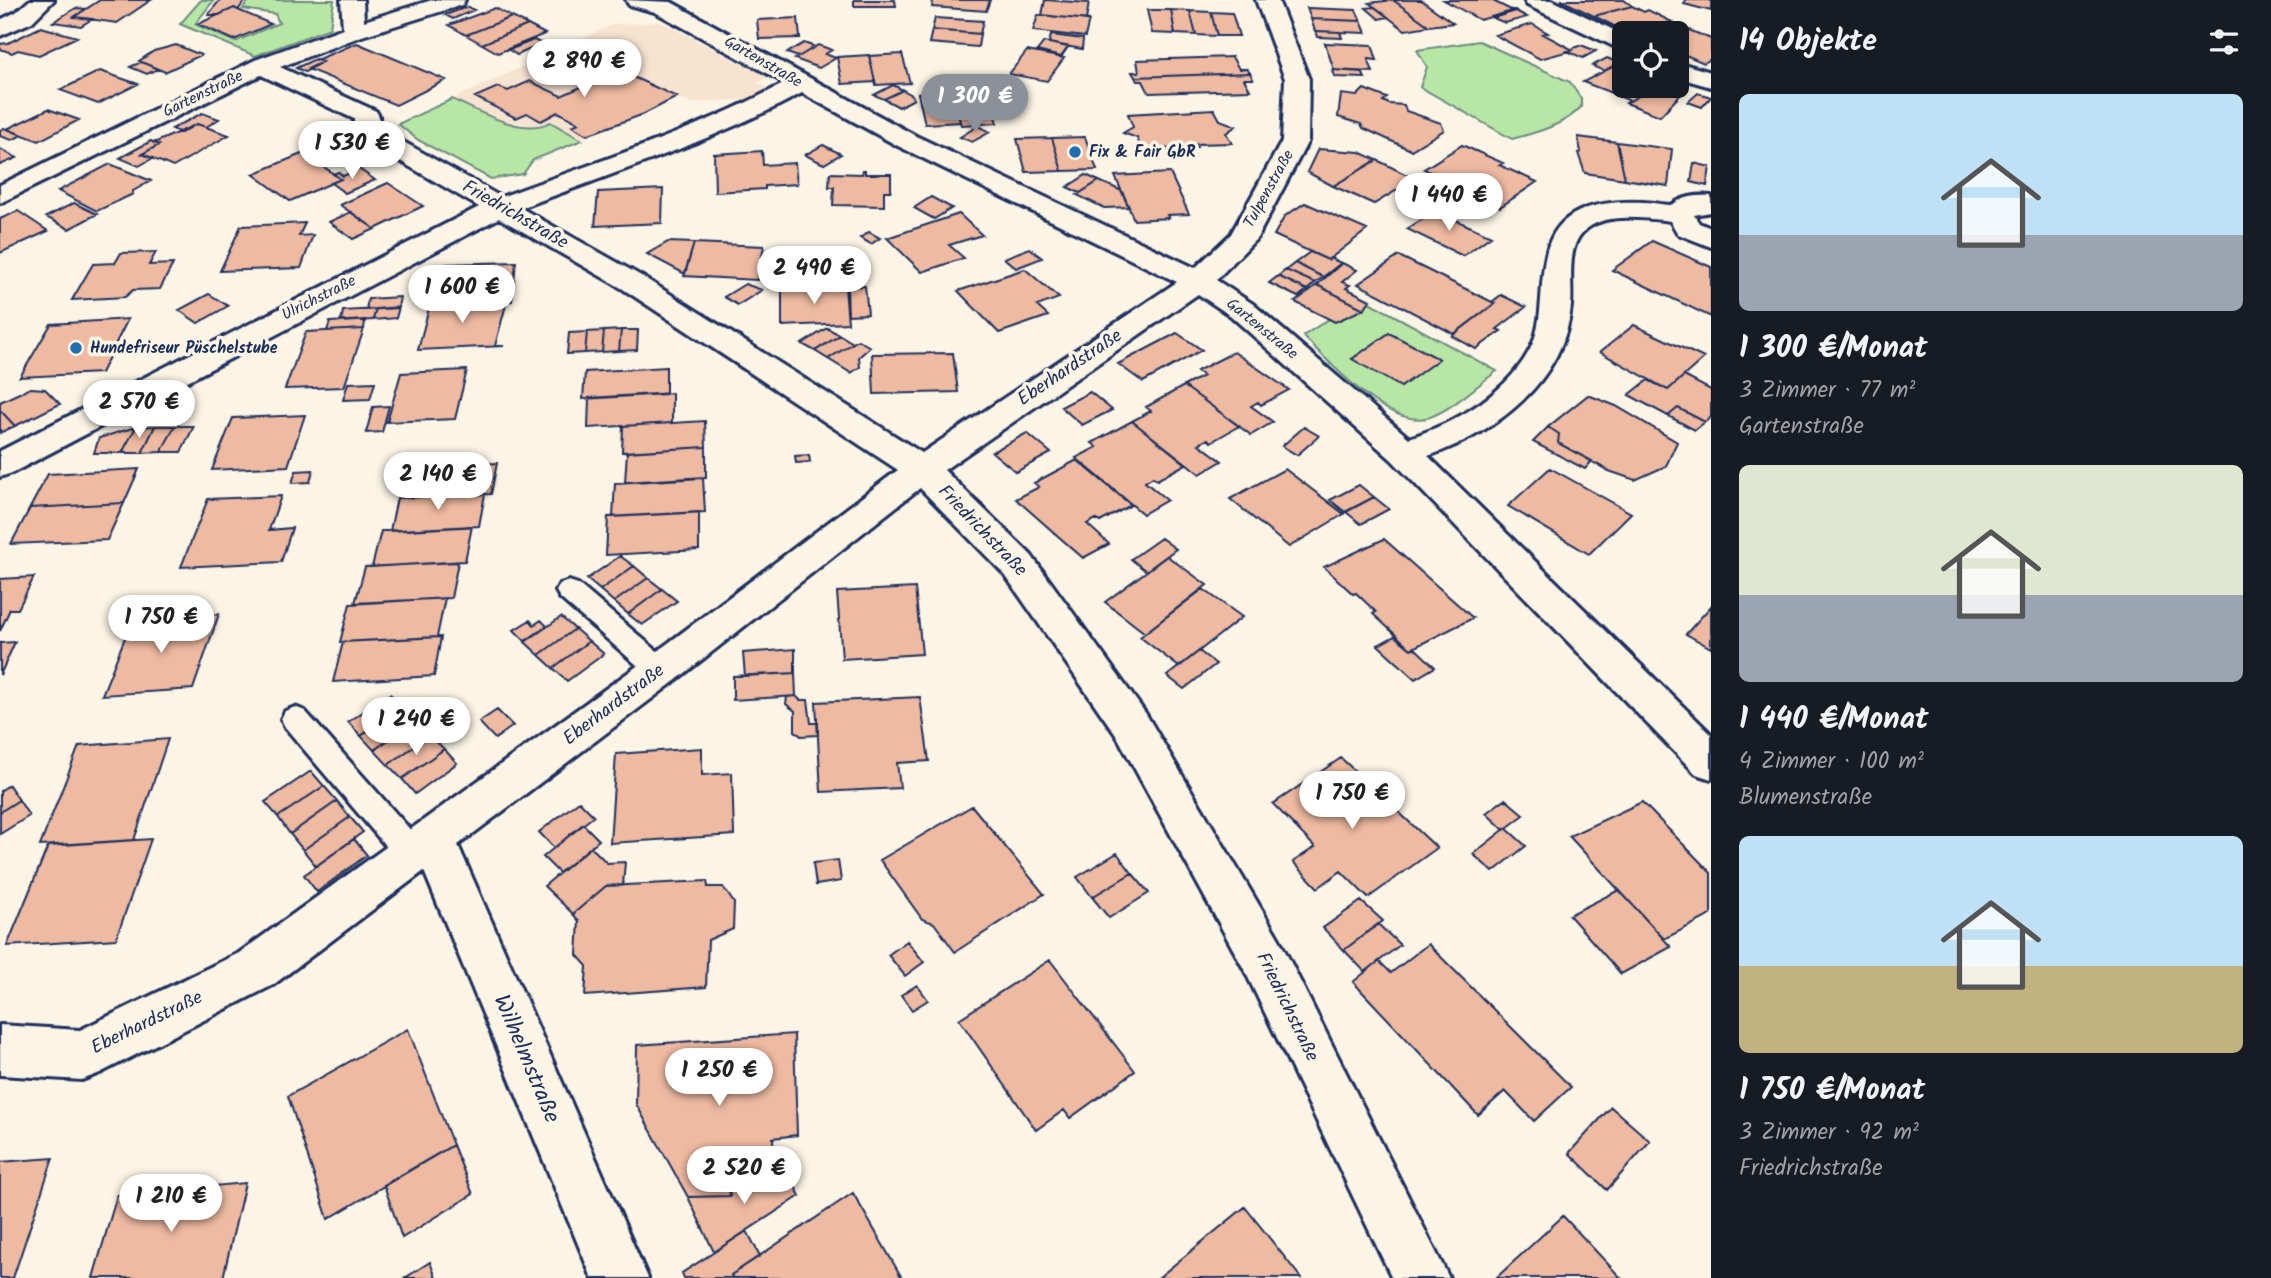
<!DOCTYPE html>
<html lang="de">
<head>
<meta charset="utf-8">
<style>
	body { margin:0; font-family:Kalam,sans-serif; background:#242831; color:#f1f3f6; height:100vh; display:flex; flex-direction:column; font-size:26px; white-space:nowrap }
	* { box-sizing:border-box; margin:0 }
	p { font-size:23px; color:#9ea1a6 }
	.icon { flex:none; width:38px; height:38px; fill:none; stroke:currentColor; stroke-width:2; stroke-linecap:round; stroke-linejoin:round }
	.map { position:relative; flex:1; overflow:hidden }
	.side { display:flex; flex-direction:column; background:#171b24; width:560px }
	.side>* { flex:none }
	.tools { position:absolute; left:1612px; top:21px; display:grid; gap:14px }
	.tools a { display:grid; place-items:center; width:77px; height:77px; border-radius:10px; background:#171b24; box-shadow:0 4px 10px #0003; font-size:35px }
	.price { position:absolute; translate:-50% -60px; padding:0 16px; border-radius:24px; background:#fff; color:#222; font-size:23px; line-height:46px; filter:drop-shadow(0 2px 4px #0008) }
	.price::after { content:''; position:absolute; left:50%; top:42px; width:21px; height:16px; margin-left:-10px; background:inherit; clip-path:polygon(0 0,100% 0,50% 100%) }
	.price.current { background:#8c9099; color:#fff }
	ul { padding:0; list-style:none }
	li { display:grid; align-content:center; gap:14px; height:371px; padding:0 28px }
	li span { display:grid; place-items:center; height:217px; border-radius:10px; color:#555 }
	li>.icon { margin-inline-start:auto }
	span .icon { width:126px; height:126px; fill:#fffc; stroke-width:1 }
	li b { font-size:30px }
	h2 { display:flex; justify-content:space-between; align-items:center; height:84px; padding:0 28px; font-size:30px }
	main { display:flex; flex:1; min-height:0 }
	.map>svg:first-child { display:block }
</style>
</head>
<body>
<main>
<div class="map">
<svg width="1711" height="1278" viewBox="0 0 1711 1278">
	<rect width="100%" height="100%" fill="#fcf5e5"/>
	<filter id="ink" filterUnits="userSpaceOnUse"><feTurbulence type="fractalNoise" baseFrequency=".0143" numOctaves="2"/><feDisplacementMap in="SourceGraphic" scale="14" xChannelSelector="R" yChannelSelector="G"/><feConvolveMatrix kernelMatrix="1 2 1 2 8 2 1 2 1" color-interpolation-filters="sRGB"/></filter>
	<g filter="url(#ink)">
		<path fill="#f8e3d1" d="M661 22 768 77 758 83 772 89 752 99 689 103 677 97 644 114 587 135 582 140 550 122 541 127 494 119 453 99 614 24Z"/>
		<path fill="#b8e6a5" stroke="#6a8a82" stroke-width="2" d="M201 0H214L195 24 235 42 279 23 275 14 243 9 249 0H334L330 28 255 56 180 24Z
			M1479 41 1570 82 1581 99V107C1565 125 1535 133 1512 139L1420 87 1427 67 1417 50Z
			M452 99C477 111 524 137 550 122L582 140 533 160 523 174 491 179 418 140 398 124Z
			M1369 302 1497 371C1476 386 1454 408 1430 417 1389 431 1330 362 1303 336L1329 319 1335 322 1364 309Z"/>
		<path fill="#efbaa2" stroke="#1b2f5e" stroke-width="2" d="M100 0H151L117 23 74 17Z
			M220 0H246L238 10 234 8 219 15H208Z
			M854 0H895L896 6H854Z
			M933 0H990L986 11 932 7Z
			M1045 0 1089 3 1086 20 1042 15Z
			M1393 0 1429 26 1405 30 1369 3Z
			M1393 0H1421L1453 23 1429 26Z
			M1444 0H1491L1511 10H1516L1480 20Z
			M1561 0H1624L1632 6 1594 16Z
			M1686 0H1711V11L1684 4Z
			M1632 6 1644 12 1648 10 1672 22 1628 33 1594 16Z
			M467 7 474 10 453 19 445 15Z
			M1375 7 1388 17 1379 19 1366 8Z
			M76 8 86 9 74 17 92 19 81 26 53 22Z
			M234 8 238 10 271 24 234 40 198 24Z
			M495 8 512 17 466 35 449 25Z
			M1307 8 1356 10 1361 21 1311 19Z
			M1147 10H1171L1175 34 1152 33Z
			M1171 10 1190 11 1196 35 1175 34Z
			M1190 11 1211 12 1217 36 1196 35Z
			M1516 11 1527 17 1505 23 1493 18Z
			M1211 12 1232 13 1239 36H1217Z
			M1038 15 1089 20 1085 37 1033 31Z
			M512 17 528 25 482 44 466 35Z
			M798 18 800 38 759 39 757 20Z
			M935 18 983 21 980 34 932 30Z
			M1311 19 1361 21 1366 33 1315 31Z
			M1532 24 1548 33 1543 34 1573 50 1540 59 1495 35Z
			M528 25 545 34 498 53 482 44Z
			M41 27 77 37 39 55 18 50 12 53 0 49V44L8 43Z
			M932 30 980 34 978 47 929 43Z
			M1689 30 1711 39V59L1704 63 1676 51V36Z
			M1316 31 1340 32 1342 38 1318 37Z
			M1051 35 1083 39 1082 49 1049 43Z
			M534 40 542 44 517 55 509 50Z
			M1044 42 1068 47 1061 57 1037 51Z
			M357 43 446 80 396 105 308 69 322 62 316 60Z
			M804 43 815 47 798 57 787 53Z
			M1325 43 1372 45 1377 60 1368 59 1373 72 1334 70Z
			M176 45 201 55 165 72 139 61 154 51Z
			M818 45 832 50 825 54 836 58 819 68 795 59Z
			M1581 45 1596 51 1583 58 1567 51Z
			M1027 51 1064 58 1047 81 1009 74Z
			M902 54 910 83 876 85 869 56Z
			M869 55 875 82 842 84 837 57Z
			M1232 57 1239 69H1247L1250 73 1135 77 1132 72H1139L1137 60Z
			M1607 58 1619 63 1604 71 1592 66Z
			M315 59 322 62 305 72 296 68Z
			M598 61 677 97 644 114 587 135 572 126 579 123 558 112 541 121 527 113 516 118 475 97 498 87 508 91 530 81 561 96 588 84 569 75Z
			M141 62 158 69 147 74 130 67Z
			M1618 64 1624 66V83L1609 92 1583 82Z
			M1333 70 1362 72 1365 78 1335 77Z
			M100 71 138 84 98 104 60 90Z
			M1250 73 1253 79H1244L1250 90 1149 93 1143 81H1137L1135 77Z
			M1624 83V86H1656L1630 101 1609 92Z
			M893 85 903 90 884 99 874 95Z
			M1656 86H1676L1686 89 1660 116 1626 103Z
			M1364 89 1387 98 1383 101 1389 104 1404 105 1406 111 1441 123 1444 130 1411 150 1363 128 1361 124 1338 117 1341 94 1357 96Z
			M903 90 912 95 914 99 899 107 884 99Z
			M951 91 960 122 925 124 918 93Z
			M987 92 997 123 961 125 952 93Z
			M1698 93 1711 97 1702 107 1688 102Z
			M48 109 79 120 39 141 7 129Z
			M1214 109 1220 120 1236 126 1226 133 1232 143 1196 144 1197 147 1142 150 1137 138 1123 133 1133 127 1128 114Z
			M202 113 219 119 206 127 197 124 181 133 172 129Z
			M197 124 229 135 173 167 142 154 159 145 154 143Z
			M978 126 990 132 972 142 960 137Z
			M4 128 7 129 22 135 12 140 0 136V130Z
			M1085 137 1097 170 1062 171 1052 138Z
			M1578 137 1617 142 1625 179 1585 173 1580 159 1578 153 1581 152Z
			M1052 138 1062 171 1026 172 1017 139Z
			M151 141 159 145 142 154 153 158 139 166 120 158Z
			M1617 142 1672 149 1668 186 1625 179Z
			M823 145 841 154 824 164 805 155Z
			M1462 145 1503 163 1499 165 1537 182 1500 207 1424 169Z
			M0 149 17 158 0 165Z
			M1318 149 1360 152 1377 160 1333 186 1307 172Z
			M762 151 763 165 795 163 797 184 765 186V189L715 192 714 154Z
			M304 153 341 179 290 201 253 174Z
			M1377 160 1415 179 1374 204 1333 186Z
			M1694 163 1710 167 1707 186 1691 182Z
			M110 164 151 181 133 191V194L97 211 58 191Z
			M359 169 375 180 345 193 331 183 341 179 333 174 338 172 343 176Z
			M863 170H865V174H891V191H884V206L833 205 834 187H829L830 173 862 174Z
			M1170 173 1189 214 1167 215 1169 218 1134 220 1115 176Z
			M1086 175 1099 181 1080 193 1067 187Z
			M1099 181 1122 191 1129 207 1104 208 1077 195Z
			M388 183 423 206 375 229 340 205Z
			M663 189 662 223 595 226 598 192Z
			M931 197 952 208 934 219 914 208Z
			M74 203 97 214 69 229 46 217Z
			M1305 203 1367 230 1328 260 1274 235 1285 216Z
			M18 211 48 231 0 253V219Z
			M1436 211 1491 236 1463 256 1407 229Z
			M351 212 375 229 353 239 329 222Z
			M959 214 982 235 949 245 964 258 922 272 887 238Z
			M305 223 299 236 313 235 301 268 220 271 241 226Z
			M869 232 880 238 871 244 860 238Z
			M1652 241 1711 267V317L1612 270Z
			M668 242 694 243 685 274 647 254Z
			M694 243 764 246 757 280 684 276Z
			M1030 248 1042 258 1016 268 1004 258Z
			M156 252 149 265 173 264 160 289 133 290 125 297 72 300 93 264 115 263 121 253Z
			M1310 252 1328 260 1330 258 1341 263 1323 277 1295 263Z
			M1399 256 1492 302 1495 303 1454 334 1358 284Z
			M516 262 512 301 436 304 446 264Z
			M1295 263 1323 277 1315 283 1286 270Z
			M1342 263 1357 270 1342 282 1350 285 1346 288 1370 300 1364 309 1317 285Z
			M1025 269 1059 298 1037 306 1048 316 999 333 958 291Z
			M1286 270 1315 283 1307 290 1278 276Z
			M1278 276 1307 290 1298 297 1269 283Z
			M745 284 762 290 738 305 724 297Z
			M1317 285 1364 309 1335 322 1295 302Z
			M865 286 868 314 848 315 847 287Z
			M845 287 848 323 782 326V289Z
			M209 294 228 306 198 323 179 310Z
			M1501 295 1526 307 1497 329 1501 331 1476 349 1452 336 1495 303 1492 302Z
			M400 297 398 308 366 310 368 299Z
			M507 301 495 346H504L418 350 430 304Z
			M399 307 396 318 373 320 376 309Z
			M376 309 373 320 341 322 343 311Z
			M128 319 101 373 20 377 51 324Z
			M365 320 364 329 327 331 330 322Z
			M1634 325 1704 358 1668 390 1600 352Z
			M827 328 840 335 815 351 802 344Z
			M364 329 344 387 285 389 306 332Z
			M621 330H638L637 350 619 351Z
			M621 330 619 351 602 352 604 331Z
			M604 331 602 352 585 353 587 332Z
			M587 332 585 353 567 354 569 333Z
			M1177 333 1202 350 1143 382 1118 364Z
			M1389 333 1439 359 1401 387 1352 359Z
			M840 335 853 343 828 359 815 351Z
			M858 340 870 347 859 357 860 367 851 373 828 359Z
			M1234 352 1289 390 1261 405 1258 402 1251 406 1273 422 1251 435 1184 386 1203 376 1197 371Z
			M953 353 958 392 874 394 872 354Z
			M666 367V394L583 399 585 372Z
			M467 370 455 419 387 422 401 373Z
			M1684 376 1711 390V417L1705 422 1678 408 1668 416 1629 395 1648 380 1668 390Z
			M375 382 370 399 343 400 348 383Z
			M1184 386 1239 426 1211 442 1208 439 1199 444 1222 461 1200 474 1132 421 1151 411 1146 407Z
			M30 388 45 389 60 404 15 426 0 410V402Z
			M1090 392 1112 410 1082 425 1061 407Z
			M672 393V423L588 428 589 398Z
			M1588 395 1616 406 1677 442 1666 466 1635 480 1609 471 1558 443 1559 434 1548 427Z
			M389 406 382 432 366 433 373 407Z
			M1678 408 1705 422 1695 430 1668 416Z
			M0 410 15 426 0 433Z
			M305 415 288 466 212 470 233 418Z
			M705 421 706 447 622 452 623 426Z
			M1132 421 1186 464 1157 480 1153 477 1145 482 1167 500 1143 514 1076 458 1097 447 1092 443Z
			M155 426 142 453H122L136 427Z
			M155 426H175L161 452 142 453Z
			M175 426H194L181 452H161Z
			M136 427 122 453H94L99 438Z
			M1304 427 1319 436 1297 455 1282 446Z
			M1548 427 1559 434 1558 443 1592 461 1585 469 1533 442Z
			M1027 433 1051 453 1016 472 992 452Z
			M706 447V477L625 482 627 452Z
			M809 455 810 462 796 463 795 456Z
			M1077 460 1131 505 1100 522 1096 519 1087 524 1109 544 1083 558 1016 499 1039 487 1034 483Z
			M497 463 491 494 403 498 411 467Z
			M1550 468 1631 513 1589 554 1508 506Z
			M139 469 124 503 30 508 48 474Z
			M1285 469 1344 514 1289 547 1230 499Z
			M313 470 310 482 292 483 296 471Z
			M703 478 705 512 613 517 615 483Z
			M1359 485 1374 497 1345 512 1330 500Z
			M485 494 479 526 390 531 397 498Z
			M281 496 269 530 292 528 281 562 181 567 208 499Z
			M1374 497 1389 509 1361 524 1346 512Z
			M124 503 107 540 11 544 30 508Z
			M699 512V550L606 555 608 517Z
			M472 526 465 561 372 567 381 531Z
			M1161 538 1176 549 1146 571 1131 559Z
			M1384 539 1473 618 1411 649 1373 614 1376 612 1356 593 1353 594 1324 567Z
			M620 556 634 566 600 590 587 579Z
			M1167 556 1207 585 1145 633 1105 602Z
			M458 562 451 598 355 603 365 567Z
			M634 566 648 578 614 602 600 590Z
			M34 577 18 609H10L0 631V579Z
			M648 578 662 589 628 614 614 602Z
			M915 588 922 654 842 659 837 592Z
			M662 589 677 601 642 625 628 614Z
			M1203 589 1242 617 1179 667 1140 637Z
			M445 598 437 637 340 642 350 604Z
			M1711 606V648L1686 634Z
			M219 614 193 689 102 695 132 620Z
			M561 617 575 629 539 655 525 642Z
			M530 620 534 625 541 620 547 626 525 641 514 630Z
			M575 629 589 641 553 668 539 655Z
			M1395 636 1411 649 1414 647 1435 667 1415 679 1378 645Z
			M441 637 434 676 333 682 343 642Z
			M589 641 604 654 567 681 553 668Z
			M15 642 0 675V643Z
			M795 649V673L745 676 743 653Z
			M1199 651 1216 664 1184 689 1167 676Z
			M795 673 796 696 733 700V676Z
			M390 694 403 707 361 736 348 722Z
			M796 696 800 700H808L811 723H818V735L801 736 795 731V711L786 704 787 697Z
			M920 697 929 761 897 763 900 788 821 792 816 702Z
			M403 707 416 721 374 750 361 736Z
			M497 710 513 726 495 739 479 722Z
			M416 721 430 735 388 765 374 750Z
			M430 735 444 749 402 779 388 765Z
			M168 739 134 840 40 846 79 746Z
			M702 748V775L732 773 734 835 610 843 616 754Z
			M444 749 457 763 415 794 402 779Z
			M1341 758 1437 848 1368 898 1341 871 1318 888 1293 862 1315 847 1273 804Z
			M311 771 324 786 278 817 265 802Z
			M9 785 19 800 0 812V791Z
			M324 786 337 801 290 834 278 817Z
			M1505 799 1524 815 1504 830 1486 813Z
			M19 800 29 816 0 834V812Z
			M337 801 350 817 303 850 290 834Z
			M579 801 594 816 554 848 539 832Z
			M1642 802 1711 873V915L1664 939 1569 836Z
			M972 806 1044 894 955 952 934 923 922 919 880 860Z
			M350 817 363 832 316 866 303 850Z
			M583 824 599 840 559 873 543 857Z
			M1506 828 1526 846 1493 872 1473 854Z
			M151 839 116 939 7 946 48 846Z
			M354 839 367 855 317 892 304 875Z
			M591 847 607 863 625 862 623 885 606 886 573 914 544 886Z
			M1117 853 1132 873 1092 897 1077 877Z
			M838 860 841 881 816 885 813 863Z
			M1132 873 1149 893 1109 918 1092 897Z
			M707 881 708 887H723L734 903 733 929 708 940 706 987 585 996 587 966 577 955 579 921 573 914 606 886Z
			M1619 890 1671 947 1621 974 1569 915Z
			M1361 901 1383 921 1344 950 1323 928Z
			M1378 924 1400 945 1365 972 1344 950Z
			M907 941 924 962 905 976 888 955Z
			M1428 944 1571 1087 1534 1121 1505 1091 1478 1115 1353 982 1379 961 1391 973Z
			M1050 960 1135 1071 1070 1118 1064 1110 1036 1130 959 1019Z
			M917 985 928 1000 912 1010 901 995Z
			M408 1029 453 1145 328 1219 288 1096Z
			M794 1034 797 1135 773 1138 774 1182 729 1187 730 1196 688 1197 636 1104 637 1045Z
			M1611 1107 1650 1141 1607 1190 1569 1153Z
			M773 1144 800 1196 714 1252 688 1197 730 1196 729 1187 774 1182Z
			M453 1145 473 1194 402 1238 384 1185Z
			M53 1158 13 1278H0V1162Z
			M245 1183 223 1278H93L117 1195Z
			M853 1193 902 1278H733L731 1275Z
			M1245 1207 1301 1278H1158Z
			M1563 1216 1621 1278H1496Z
			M747 1231 760 1256 731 1275 733 1278H684L682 1273Z
			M430 1262 436 1278H405Z"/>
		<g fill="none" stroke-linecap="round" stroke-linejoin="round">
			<g stroke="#1b2f5e" stroke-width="6">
				<path id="lane" d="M569 581 578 584 670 662 674 670 670 678 661 681 652 678 560 598 556 591 560 584Z
					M295 707 305 711 423 844 427 854 423 864 412 868 401 864 285 727 281 719 285 711Z"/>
			</g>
			<g stroke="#1b2f5e" stroke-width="6">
				<path id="street" d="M30 0H54L32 22 0 36V20L16 12Z
					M341 0H363L364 21 432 0H465L462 5 362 36 280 67 376 111 379 116V128L501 197C596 162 696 131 785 83L655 12 629 5 626 0 671 2 916 136 1195 268 1231 234 1282 141 1285 79 1256 0H1278L1309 79 1308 141 1257 238 1216 280 1253 304 1409 438C1456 423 1512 391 1533 343 1550 301 1529 237 1576 213 1596 202 1622 201 1644 202 1652 202 1662 205 1670 205 1675 204 1675 202 1680 200 1689 196 1701 195 1711 196V212L1694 215 1699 223 1711 228V247L1678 234 1670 221 1664 220C1638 218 1601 212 1582 233 1566 250 1573 285 1571 306 1564 382 1495 433 1428 456L1711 734V779L1696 774 1392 460 1231 316 1198 294 944 470 1031 555 1146 714 1279 939 1449 1278H1392L1245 971 1118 738 1005 575 920 488 675 681 458 845 648 1278H592L424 871 273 985 100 1073 82 1080 0 1075V1025L80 1030 239 953 647 659 898 470 623 289 499 218 12 473 0 477V451L479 207 357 136 354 131V119L261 75 0 203V185L255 60 343 28ZM802 93 898 146 1177 282 922 453 643 277 521 208C615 172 714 141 802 93Z
					M1524 0H1552L1624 35V51L1527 5Z
					M1676 62 1711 72V87L1676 77Z"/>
			</g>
			<use href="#lane" fill="#fcf5e5" fill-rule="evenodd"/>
			<use href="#street" fill="#fcf5e5" fill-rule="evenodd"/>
		</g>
	</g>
	<g fill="#1f6fb2" stroke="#fcf5e5" stroke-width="2.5">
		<circle cx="1075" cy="152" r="7"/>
		<circle cx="76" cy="348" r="7"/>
	</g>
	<g text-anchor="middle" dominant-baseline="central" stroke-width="7" stroke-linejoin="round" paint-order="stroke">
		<g font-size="16" fill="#1b2f5e" stroke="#fcf5e5">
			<text transform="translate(763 62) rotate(30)">Gartenstraße</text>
			<text transform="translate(203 94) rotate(-26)">Gartenstraße</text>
			<text transform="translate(1269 189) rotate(-61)">Tulpenstraße</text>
			<text transform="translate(319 298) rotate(-27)">Ulrichstraße</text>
			<text transform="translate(1262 329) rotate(39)">Gartenstraße</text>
		</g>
		<g font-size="16" font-weight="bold" fill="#1b2f5e" stroke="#fcf5e5" text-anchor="start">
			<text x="1089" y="152">Fix &amp; Fair GbR</text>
			<text x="90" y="348">Hundefriseur Püschelstube</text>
		</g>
		<g font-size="19" fill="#1b2f5e" stroke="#fcf5e5">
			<text transform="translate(515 215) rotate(30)">Friedrichstraße</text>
			<text transform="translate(1070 368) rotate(-34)">Eberhardstraße</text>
			<text transform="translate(982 531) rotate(46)">Friedrichstraße</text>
			<text transform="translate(614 705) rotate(-37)">Eberhardstraße</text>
			<text transform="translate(1287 1007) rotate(64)">Friedrichstraße</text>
			<text transform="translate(147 1023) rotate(-26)">Eberhardstraße</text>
		</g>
		<g font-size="23" fill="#1b2f5e" stroke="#fcf5e5">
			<text transform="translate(526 1059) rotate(67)">Wilhelmstraße</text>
		</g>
	</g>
</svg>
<div class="tools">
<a><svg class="icon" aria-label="locate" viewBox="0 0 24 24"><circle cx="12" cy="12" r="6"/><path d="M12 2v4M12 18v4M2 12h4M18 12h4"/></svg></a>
</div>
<b class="price" style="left:584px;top:99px">2 890 €</b>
<b class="price current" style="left:975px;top:134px">1 300 €</b>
<b class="price" style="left:352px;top:181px">1 530 €</b>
<b class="price" style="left:1449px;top:233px">1 440 €</b>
<b class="price" style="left:814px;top:306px">2 490 €</b>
<b class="price" style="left:462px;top:325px">1 600 €</b>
<b class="price" style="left:139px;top:440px">2 570 €</b>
<b class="price" style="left:438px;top:512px">2 140 €</b>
<b class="price" style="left:161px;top:655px">1 750 €</b>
<b class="price" style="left:416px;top:757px">1 240 €</b>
<b class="price" style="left:1352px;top:831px">1 750 €</b>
<b class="price" style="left:719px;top:1108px">1 250 €</b>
<b class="price" style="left:744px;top:1206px">2 520 €</b>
<b class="price" style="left:171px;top:1234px">1 210 €</b>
</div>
<section class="side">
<h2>14 Objekte<svg class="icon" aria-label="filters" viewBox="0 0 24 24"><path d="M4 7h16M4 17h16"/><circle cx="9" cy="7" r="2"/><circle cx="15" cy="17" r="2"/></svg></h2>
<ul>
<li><span style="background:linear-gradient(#bfe0f5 65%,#9aa5b1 0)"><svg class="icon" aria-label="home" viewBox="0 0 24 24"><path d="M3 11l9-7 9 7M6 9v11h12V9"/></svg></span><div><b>1 300 €/Monat</b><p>3 Zimmer · 77 m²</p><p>Gartenstraße</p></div></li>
<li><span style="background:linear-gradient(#dfe7d0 60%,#9aa5b1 0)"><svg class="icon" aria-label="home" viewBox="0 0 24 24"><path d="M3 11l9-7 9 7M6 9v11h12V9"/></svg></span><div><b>1 440 €/Monat</b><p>4 Zimmer · 100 m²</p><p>Blumenstraße</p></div></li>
<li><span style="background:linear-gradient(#bfe0f5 60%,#c2b280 0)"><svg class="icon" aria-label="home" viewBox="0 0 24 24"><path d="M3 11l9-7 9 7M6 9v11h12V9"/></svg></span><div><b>1 750 €/Monat</b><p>3 Zimmer · 92 m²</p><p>Friedrichstraße</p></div></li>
</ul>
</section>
</main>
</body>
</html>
